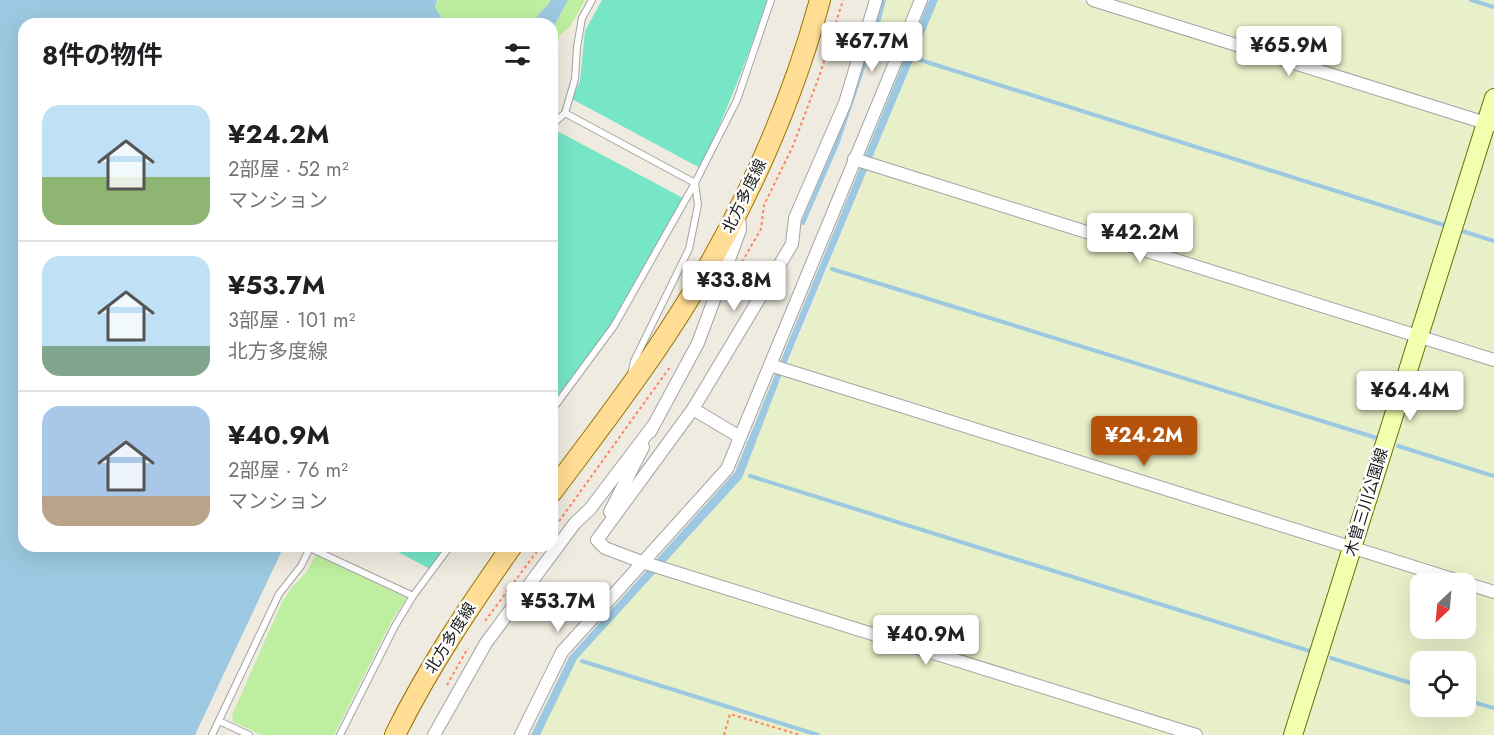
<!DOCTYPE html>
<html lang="ja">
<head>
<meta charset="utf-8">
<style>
	body { margin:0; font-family:Jost,"Noto Sans JP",sans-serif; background:#f6f6f6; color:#202124; height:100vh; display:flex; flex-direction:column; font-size:22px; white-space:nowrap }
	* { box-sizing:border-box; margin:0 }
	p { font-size:20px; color:#757577 }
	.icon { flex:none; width:33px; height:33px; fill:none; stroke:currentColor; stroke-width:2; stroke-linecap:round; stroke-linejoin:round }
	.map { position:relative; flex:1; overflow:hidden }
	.panel { position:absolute; left:18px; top:18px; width:540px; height:534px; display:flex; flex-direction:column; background:#fff; border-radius:18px; box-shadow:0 6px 24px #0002 }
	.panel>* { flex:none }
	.needle { width:39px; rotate:206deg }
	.controls { position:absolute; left:1410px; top:573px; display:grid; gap:12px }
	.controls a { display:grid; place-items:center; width:66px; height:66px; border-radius:12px; background:#fff; box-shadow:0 6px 24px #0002; font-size:30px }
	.price { position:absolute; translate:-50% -51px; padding:0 14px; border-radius:6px; background:#fff; color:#222; font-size:20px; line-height:39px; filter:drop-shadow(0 2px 3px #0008) }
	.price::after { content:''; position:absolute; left:50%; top:36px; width:18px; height:14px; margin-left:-9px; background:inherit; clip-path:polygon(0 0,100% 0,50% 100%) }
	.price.active { background:#b45309; color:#fff }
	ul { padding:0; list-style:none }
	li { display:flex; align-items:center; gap:18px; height:150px; padding:0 24px }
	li+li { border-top:2px solid #e0e0e0 }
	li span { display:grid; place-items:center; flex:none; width:168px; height:120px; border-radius:18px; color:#555 }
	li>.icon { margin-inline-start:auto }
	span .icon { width:72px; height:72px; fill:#fffc; stroke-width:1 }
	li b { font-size:26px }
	h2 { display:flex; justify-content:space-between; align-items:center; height:72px; padding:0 24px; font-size:26px }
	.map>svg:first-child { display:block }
</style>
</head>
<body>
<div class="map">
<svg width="1494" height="735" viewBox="0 0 1494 735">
	<rect width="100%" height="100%" fill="#efebe0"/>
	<path fill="#e8f0c9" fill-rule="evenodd" d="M886 0H915L894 50 873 45Z
		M938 0H1078L1474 122 1477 130 1415 329 1410 330 872 159Z
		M1101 0H1494V72L1481 113 1475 116Z
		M1494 132V355L1441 338 1431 322 1489 135Z
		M869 168 1408 338 1410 342 1345 541 787 367Z
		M1428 343 1494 364V588L1367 548 1363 541 1424 345Z
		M782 374 1341 549 1344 556 1287 735H1213L665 562 742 478Z
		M1362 555 1451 583 1420 584V628H1466V588L1494 597V735H1301L1356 558ZM1420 662H1466V706H1420Z
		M655 572 1181 735H540L577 659Z"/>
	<path fill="#beefa0" d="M438 0H551C546 9 536 13 535 24H445L435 7Z
		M568 0H585L570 27 560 35 552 56V30Z
		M316 555 407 598 392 620 334 735H261L233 722 232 715 283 600 292 587 305 574Z"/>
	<path fill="#76e6c7" d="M602 0H767C748 58 726 113 700 168L572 99 580 81 585 31Z
		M559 132 685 199 645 270 611 325 552 406V140Z
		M387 546H448L430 569Z"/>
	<path fill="#9cc9e1" d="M0 0H437L435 7 445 24H24V546H284L195 735H0Z
		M551 0H568L552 30V24H535C536 12 546 10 551 0Z
		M929 0H938L782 374 742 478 577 659 540 735H531L569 657 735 472Z"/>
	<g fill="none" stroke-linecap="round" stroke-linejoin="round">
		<path stroke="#9cc9e1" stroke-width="4" d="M1471 0 1494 7
			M872 46 884 0
			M914 58 1447 226
			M803 223 837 144 869 50 872 46 891 52
			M1459 230 1494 241
			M832 269 1380 439
			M1398 446 1494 476
			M750 476 1313 652
			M1331 658 1420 686
			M582 661 818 735
			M1466 700 1494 708"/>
		<g stroke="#a3a3a3" stroke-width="8">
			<path id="service" d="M565 113 695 183 698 205 689 249 634 361 631 375
				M552 125 565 113 575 79 577 47 582 18 592 0
				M552 410 614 326 695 183 737 100 771 0
				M310 548 413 596
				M219 721 249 735
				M212 735 279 594 301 566 311 546
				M340 735 395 626 413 596 450 546"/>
		</g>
		<g stroke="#a3a3a3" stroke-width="14">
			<path id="minor" d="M876 0 845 103 795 218 792 244 693 409 597 540 605 548 642 562 1196 735
				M1093 0 1492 125
				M854 159 1494 360
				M770 365 1494 592
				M693 409 740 437
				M650 432 698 343 740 230 739 214
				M610 512 643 447
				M434 735 486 643 575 523 590 509 653 426
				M521 735 562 652 727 469 921 0"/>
		</g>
		<g stroke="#5c7600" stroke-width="20">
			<path id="secondary" d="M1293 735 1494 98"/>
		</g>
		<g stroke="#947400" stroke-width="22">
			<path id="primary" d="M552 492C590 441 629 391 664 338 733 234 787 120 820 0
				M395 735C428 668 469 607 512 546"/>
		</g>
		<path stroke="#ff8361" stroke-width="2" stroke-dasharray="3 3" stroke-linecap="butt" d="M742 262 761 229 764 205 793 146 820 74 843 0
			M552 531 670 367
			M485 621 541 546
			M447 685 468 648
			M724 735 730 714 800 735"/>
		<use href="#service" stroke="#fff" stroke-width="6"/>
		<use href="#minor" stroke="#fff" stroke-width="12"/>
		<use href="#secondary" stroke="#f2ffae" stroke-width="18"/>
		<use href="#primary" stroke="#ffdd95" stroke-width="20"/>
	</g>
	<g text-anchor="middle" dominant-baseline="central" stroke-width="5" stroke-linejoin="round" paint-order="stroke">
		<g font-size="16" fill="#1c1c1c" stroke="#fff">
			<text transform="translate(744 196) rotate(-64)">北方多度線</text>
			<text transform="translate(1366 502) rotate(-73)">木曽三川公園線</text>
			<text transform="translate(450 638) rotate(-58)">北方多度線</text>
		</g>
	</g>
</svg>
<div class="controls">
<a><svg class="needle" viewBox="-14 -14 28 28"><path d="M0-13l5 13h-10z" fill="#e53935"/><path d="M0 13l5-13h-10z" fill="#757577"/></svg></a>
<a><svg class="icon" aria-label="locate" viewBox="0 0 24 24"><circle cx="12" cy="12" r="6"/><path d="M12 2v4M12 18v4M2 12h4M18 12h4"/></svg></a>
</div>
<b class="price" style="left:872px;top:73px">¥67.7M</b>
<b class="price" style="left:1289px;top:77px">¥65.9M</b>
<b class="price" style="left:1140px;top:264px">¥42.2M</b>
<b class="price" style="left:734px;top:312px">¥33.8M</b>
<b class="price" style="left:1410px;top:422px">¥64.4M</b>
<b class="price active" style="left:1144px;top:467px">¥24.2M</b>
<b class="price" style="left:558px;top:633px">¥53.7M</b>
<b class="price" style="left:926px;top:666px">¥40.9M</b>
<section class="panel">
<h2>8件の物件<svg class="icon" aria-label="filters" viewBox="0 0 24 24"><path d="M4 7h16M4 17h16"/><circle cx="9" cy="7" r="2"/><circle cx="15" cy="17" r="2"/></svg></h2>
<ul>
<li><span style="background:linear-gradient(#bfe0f5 60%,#8fb573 0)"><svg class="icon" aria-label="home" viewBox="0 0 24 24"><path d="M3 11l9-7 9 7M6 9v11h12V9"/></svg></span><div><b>¥24.2M</b><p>2部屋 · 52 m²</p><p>マンション</p></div></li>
<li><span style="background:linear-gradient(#bfe0f5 75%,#7fa58c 0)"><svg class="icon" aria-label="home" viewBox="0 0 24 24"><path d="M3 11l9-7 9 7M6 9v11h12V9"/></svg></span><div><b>¥53.7M</b><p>3部屋 · 101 m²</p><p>北方多度線</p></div></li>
<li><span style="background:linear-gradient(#a9c7e8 75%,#b9a48a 0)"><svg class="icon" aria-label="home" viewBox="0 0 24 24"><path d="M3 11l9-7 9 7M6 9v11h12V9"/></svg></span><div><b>¥40.9M</b><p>2部屋 · 76 m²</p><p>マンション</p></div></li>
</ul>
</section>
</div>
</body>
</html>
